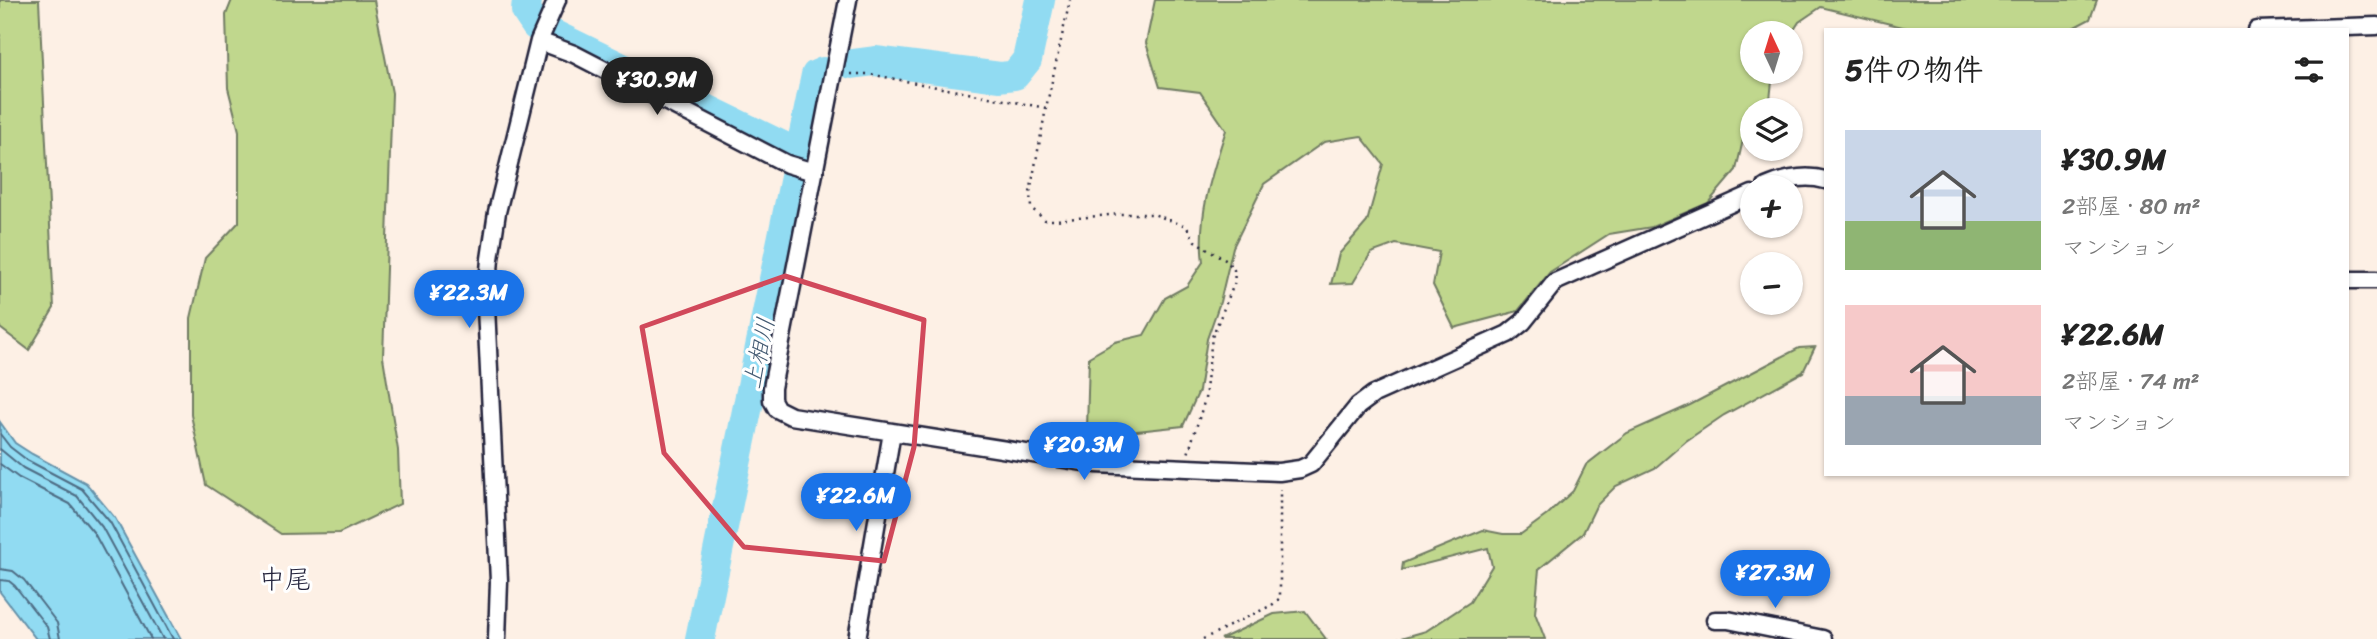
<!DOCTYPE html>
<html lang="ja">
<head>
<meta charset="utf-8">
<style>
	body { margin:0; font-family:Sriracha,"Klee One",sans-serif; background:#f6f6f6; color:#222; height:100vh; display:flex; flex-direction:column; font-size:26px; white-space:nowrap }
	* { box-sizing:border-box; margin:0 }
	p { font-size:23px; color:#767676 }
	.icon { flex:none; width:38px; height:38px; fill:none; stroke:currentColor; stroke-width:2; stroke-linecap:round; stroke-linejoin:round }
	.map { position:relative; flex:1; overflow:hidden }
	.drawer { position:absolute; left:1824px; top:28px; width:525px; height:448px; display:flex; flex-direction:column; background:#fff; border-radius:0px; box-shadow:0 2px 5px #0004 }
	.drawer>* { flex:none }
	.needle { width:46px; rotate:356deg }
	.controls { position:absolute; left:1740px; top:21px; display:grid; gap:14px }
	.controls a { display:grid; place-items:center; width:63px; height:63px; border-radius:50%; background:#fff; box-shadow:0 2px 5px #0004; font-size:35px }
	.price { position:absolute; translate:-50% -60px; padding:0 16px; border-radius:24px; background:#1a73e8; color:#fff; font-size:23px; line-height:46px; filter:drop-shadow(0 2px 4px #0008) }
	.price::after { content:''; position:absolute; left:50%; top:42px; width:21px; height:16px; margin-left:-10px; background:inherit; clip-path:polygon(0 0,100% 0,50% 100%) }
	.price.current { background:#222; color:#fff }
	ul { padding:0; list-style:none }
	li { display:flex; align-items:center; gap:21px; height:175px; padding:0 21px }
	li span { display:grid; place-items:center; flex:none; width:196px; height:140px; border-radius:0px; color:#555 }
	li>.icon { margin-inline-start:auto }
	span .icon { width:84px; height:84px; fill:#fffc; stroke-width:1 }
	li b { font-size:30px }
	h2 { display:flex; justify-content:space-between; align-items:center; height:84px; padding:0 21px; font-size:30px }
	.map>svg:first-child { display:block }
</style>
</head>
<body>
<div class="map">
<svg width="2377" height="639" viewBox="0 0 2377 639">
	<rect width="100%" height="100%" fill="#fdf0e5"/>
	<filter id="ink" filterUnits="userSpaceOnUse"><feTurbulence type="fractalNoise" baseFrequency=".0143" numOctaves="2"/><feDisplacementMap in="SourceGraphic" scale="14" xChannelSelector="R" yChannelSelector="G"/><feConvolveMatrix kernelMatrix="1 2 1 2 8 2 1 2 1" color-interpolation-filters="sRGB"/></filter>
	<g filter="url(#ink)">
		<path fill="#c0d78d" stroke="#717c64" stroke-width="2" d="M0 0H39L54 308 29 350 0 328Z
			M232 0H374L392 93 383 357 398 450 400 504 339 533 281 534 206 485 191 415V318L205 258 239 222V131L228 88 226 15Z
			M1155 0H2097L2090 19 2069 30H1915L1821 7 1799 22 1790 36V33H1752V72H1773L1769 109 1752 110V117L1748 119 1736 170 1708 203 1652 227 1609 234 1550 272 1518 311 1454 328 1433 285 1439 252 1396 244 1371 253 1353 283 1331 284 1339 254 1367 222 1383 164 1361 136 1324 142 1264 184 1233 247 1220 302 1207 339 1199 391 1183 426 1137 431 1108 441 1087 429 1089 357 1115 342 1144 335 1165 298 1187 286 1203 262C1197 217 1212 173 1226 130L1200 92 1160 87 1146 43Z
			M1815 347 1803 372 1724 415 1686 441 1655 468 1616 486 1596 506 1583 533 1539 569 1535 613 1545 639H1398L1426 631 1470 602 1492 566 1488 548 1402 570 1403 563 1483 530 1503 534H1521L1547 515 1573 491 1586 465 1627 433 1690 405 1799 348Z
			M1305 611 1326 639H1221L1274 614Z"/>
		<path fill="#91dbf2" stroke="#6591a9" stroke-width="2" d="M0 422 15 443 32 454 86 483 115 518 181 639H36L0 592Z"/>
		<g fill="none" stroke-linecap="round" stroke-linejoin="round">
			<path stroke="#4e6c84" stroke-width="2" d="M0 434 10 447 27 460 82 489 110 522 173 639
				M0 449 23 468 77 496 102 527 163 639
				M0 464 19 478 70 504 94 533 151 639
				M0 569 13 571 24 580 57 623 60 639
				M0 580 9 581 15 586 47 627 50 639"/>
			<path stroke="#91dbf2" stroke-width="30" d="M527 0 526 11 536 26 799 154
				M852 64 875 61 1000 77 1015 75 1027 60 1040 0
				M700 639 816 75 823 72"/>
			<g stroke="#22223b" stroke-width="21">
				<path id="minor" d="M848 0 772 388V400L777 409 791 416 1096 464 1279 472 1300 469 1311 464 1358 406 1374 394 1508 334 1523 322 1555 282 1752 194
					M2257 30 2377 26
					M539 41 574 54 787 164 814 172
					M1766 187C1785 179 1805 174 1825 180
					M2347 280H2377
					M1715 620H1728L1823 639
					M497 639 499 581 486 307 490 259 497 212 539 41 557 0
					M857 639 892 432"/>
			</g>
			<path stroke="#22223b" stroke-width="2.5" stroke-dasharray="2 5" stroke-linecap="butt" d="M851 74H869L1046 108 1070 0
				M1046 108 1030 193 1031 208 1045 220H1056L1120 214H1153L1186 226 1195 241 1227 261 1234 270 1235 282 1212 337 1205 399 1188 454
				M1203 639 1272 605 1280 598V489"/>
			<use href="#minor" stroke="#fff" stroke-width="16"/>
		</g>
	</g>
	<path fill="none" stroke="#d1495b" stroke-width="5" stroke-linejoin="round" d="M785 276 924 320 914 447 884 561 744 547 664 453 642 327Z"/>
	<g text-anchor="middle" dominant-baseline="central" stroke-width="6" stroke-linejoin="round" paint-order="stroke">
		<g font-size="24" font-style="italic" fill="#435a72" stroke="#fff">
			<text transform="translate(759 353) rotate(-78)">上相川</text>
		</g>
		<g font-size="26" fill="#22223b" stroke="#fff">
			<text x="285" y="579">中尾</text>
		</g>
	</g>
</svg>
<div class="controls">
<a><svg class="needle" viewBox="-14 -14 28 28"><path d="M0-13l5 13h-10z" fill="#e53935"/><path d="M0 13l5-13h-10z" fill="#767676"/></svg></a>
<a><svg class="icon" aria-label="layers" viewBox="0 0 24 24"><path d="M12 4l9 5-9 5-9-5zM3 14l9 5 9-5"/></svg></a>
<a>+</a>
<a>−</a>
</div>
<b class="price current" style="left:657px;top:117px">¥30.9M</b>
<b class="price" style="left:469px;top:330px">¥22.3M</b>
<b class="price" style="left:1084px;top:482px">¥20.3M</b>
<b class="price" style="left:856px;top:533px">¥22.6M</b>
<b class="price" style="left:1775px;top:610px">¥27.3M</b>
<section class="drawer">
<h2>5件の物件<svg class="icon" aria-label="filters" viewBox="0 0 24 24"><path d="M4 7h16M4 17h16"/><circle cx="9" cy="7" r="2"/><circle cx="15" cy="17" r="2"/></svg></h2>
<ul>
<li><span style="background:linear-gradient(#c9d6e8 65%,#8fb573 0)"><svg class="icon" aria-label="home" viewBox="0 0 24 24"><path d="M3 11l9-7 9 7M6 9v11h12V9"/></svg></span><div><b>¥30.9M</b><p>2部屋 · 80 m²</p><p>マンション</p></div></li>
<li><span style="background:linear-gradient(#f6c9c9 65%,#9aa5b1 0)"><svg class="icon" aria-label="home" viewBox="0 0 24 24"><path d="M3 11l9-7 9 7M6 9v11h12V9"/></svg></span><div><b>¥22.6M</b><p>2部屋 · 74 m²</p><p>マンション</p></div></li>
</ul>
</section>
</div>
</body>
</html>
